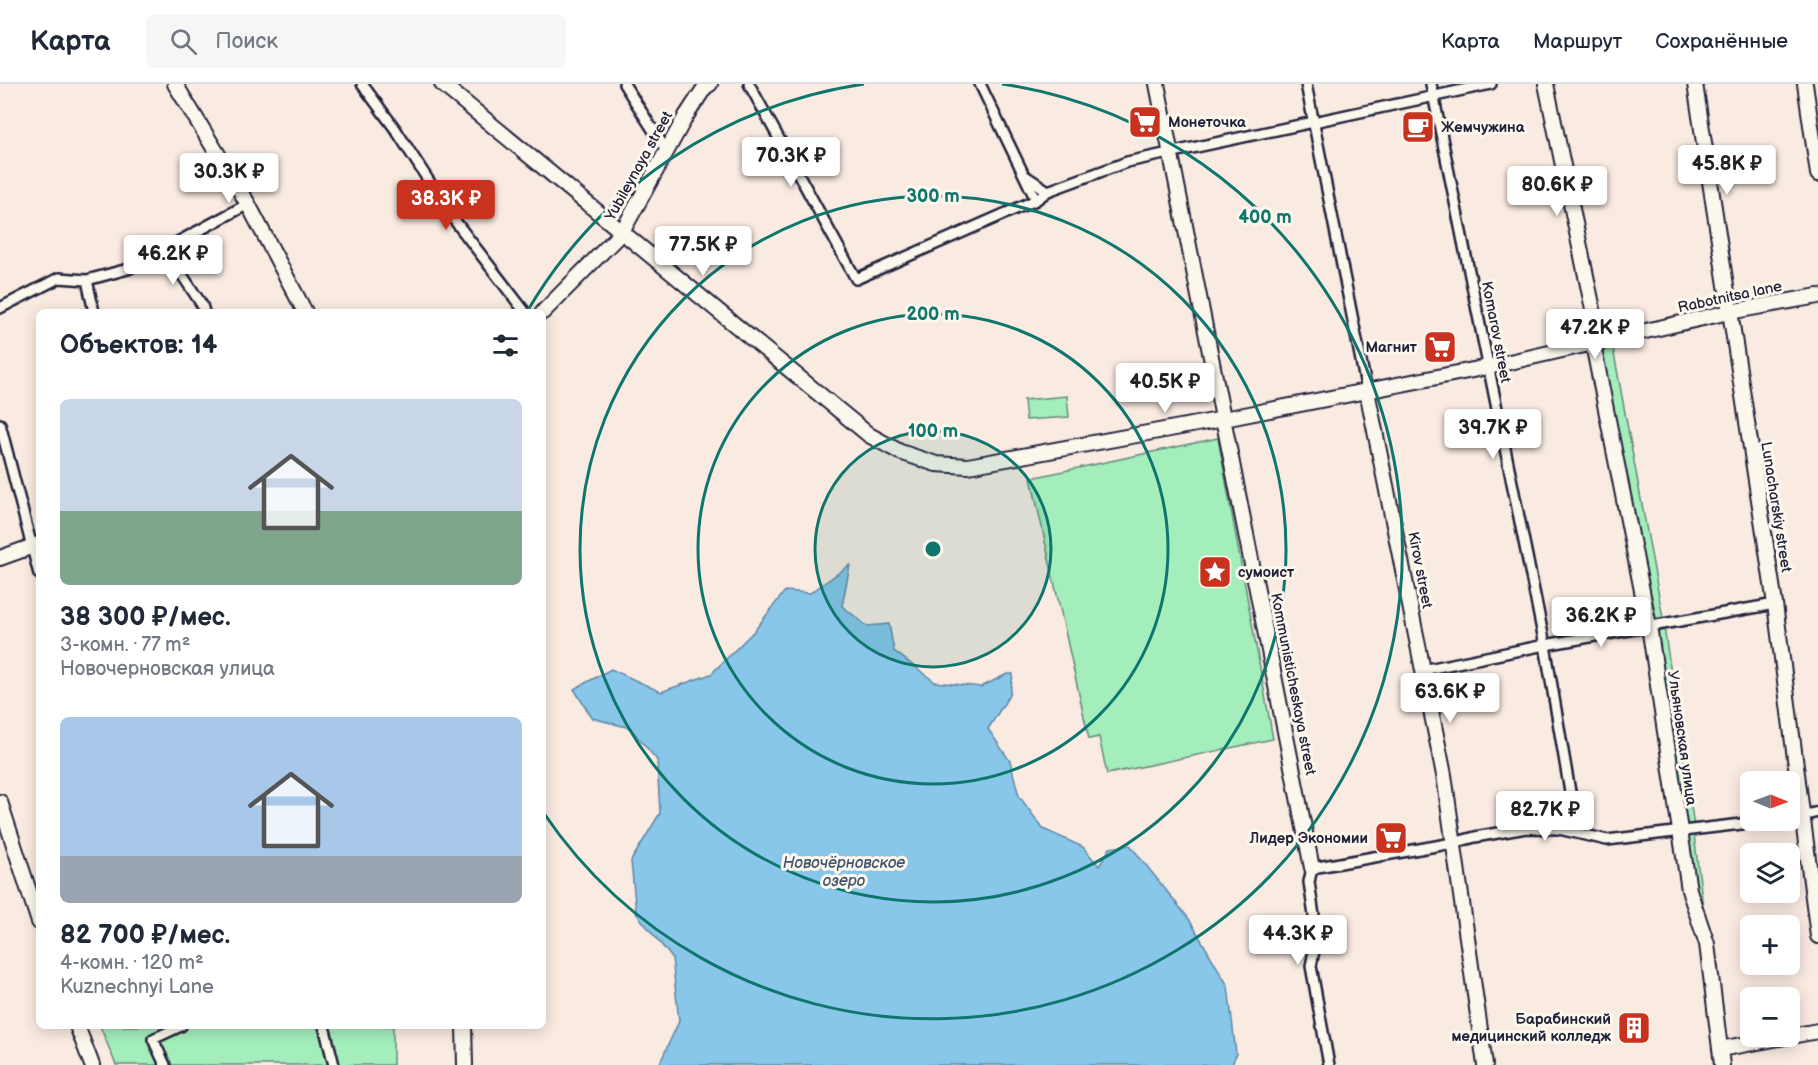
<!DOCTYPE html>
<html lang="ru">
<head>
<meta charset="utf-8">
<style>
	body { margin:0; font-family:"Balsamiq Sans",sans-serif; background:#f6f6f7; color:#1f2937; height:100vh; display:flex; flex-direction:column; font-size:22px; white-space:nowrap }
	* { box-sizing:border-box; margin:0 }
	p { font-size:20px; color:#747a83 }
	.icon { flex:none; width:33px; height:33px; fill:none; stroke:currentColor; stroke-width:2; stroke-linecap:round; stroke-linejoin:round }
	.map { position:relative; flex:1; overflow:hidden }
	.drawer { position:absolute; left:36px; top:225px; width:510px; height:720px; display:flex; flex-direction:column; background:#fff; border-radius:9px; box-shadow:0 3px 15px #0003 }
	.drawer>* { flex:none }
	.needle { width:39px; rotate:91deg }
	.buttons { position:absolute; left:1740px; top:687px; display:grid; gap:12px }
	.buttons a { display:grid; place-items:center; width:60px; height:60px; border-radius:9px; background:#fff; box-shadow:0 3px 15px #0003; font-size:30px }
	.price { position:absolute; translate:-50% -51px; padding:0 14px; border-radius:6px; background:#fff; color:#222; font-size:20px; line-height:39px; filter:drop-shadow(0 2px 3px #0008) }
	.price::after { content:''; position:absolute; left:50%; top:36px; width:18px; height:14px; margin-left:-9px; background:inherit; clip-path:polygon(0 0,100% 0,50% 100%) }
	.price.active { background:#c8321e; color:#fff }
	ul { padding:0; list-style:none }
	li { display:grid; align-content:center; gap:12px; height:318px; padding:0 24px }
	li span { display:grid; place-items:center; height:186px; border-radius:9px; color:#555 }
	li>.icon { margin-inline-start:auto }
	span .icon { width:108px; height:108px; fill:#fffc; stroke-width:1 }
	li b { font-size:26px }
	h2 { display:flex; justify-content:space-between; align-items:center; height:72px; padding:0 24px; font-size:26px }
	header { display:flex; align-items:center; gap:36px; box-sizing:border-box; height:84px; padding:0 30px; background:#fff; border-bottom:2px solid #e0e1e3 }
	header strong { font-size:28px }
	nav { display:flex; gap:33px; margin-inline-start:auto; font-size:21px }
	.search { width:420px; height:54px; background:#f6f6f7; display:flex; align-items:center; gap:15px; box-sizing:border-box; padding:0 21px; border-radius:9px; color:#747a83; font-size:22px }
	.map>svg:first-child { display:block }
</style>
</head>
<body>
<header>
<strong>Карта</strong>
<div class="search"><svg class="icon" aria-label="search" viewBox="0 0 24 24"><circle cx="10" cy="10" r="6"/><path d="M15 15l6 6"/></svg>Поиск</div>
<nav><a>Карта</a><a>Маршрут</a><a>Сохранённые</a></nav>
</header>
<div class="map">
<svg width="1818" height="981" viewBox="0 0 1818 981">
	<rect width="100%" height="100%" fill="#faebe2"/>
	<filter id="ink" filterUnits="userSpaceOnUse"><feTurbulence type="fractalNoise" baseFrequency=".0167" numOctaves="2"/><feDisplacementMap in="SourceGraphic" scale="12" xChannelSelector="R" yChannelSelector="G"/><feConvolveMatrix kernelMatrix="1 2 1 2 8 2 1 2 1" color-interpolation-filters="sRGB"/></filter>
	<g filter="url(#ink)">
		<path fill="#a4eebc" stroke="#63887c" stroke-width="1.5" d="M1613 264 1663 534 1651 535 1597 267Z
			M1067 312 1069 333 1026 336 1024 316Z
			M1218 354 1273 655 1107 690 1099 653 1089 655 1031 394Z
			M1664 543 1694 742 1681 743 1651 545Z
			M1694 750 1705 839 1692 806 1683 752Z
			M100 942H393V981H116Z"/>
		<path fill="#88c7e9" stroke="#5f85a3" stroke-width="1.5" d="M850 481 842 522 867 542 889 540 894 567 935 598 981 603 1007 590H1013L1010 610 988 645 1010 677 1019 712 1043 745 1083 763 1099 782 1110 764 1130 761 1189 835 1228 902 1236 970 1232 981H659L679 937 672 874 636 829 631 777 660 729 657 676 630 644 592 634 574 605 611 585 661 608 711 590 755 546 785 507 810 509Z"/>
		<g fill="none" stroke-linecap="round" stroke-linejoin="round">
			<g stroke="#22223b" stroke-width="14">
				<path id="street" d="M362 0 396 46 452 133 525 228
					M624 0 667 68
					M749 0 856 195 1036 116 1048 107 1127 78 1491 0
					M980 0 1036 116
					M1306 0 1367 307
					M1431 0 1545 561 1577 749
					M1024 91 1048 107
					M165 165 202 221 204 228
					M87 196 94 228
					M0 224 59 194 87 196 128 185 248 120
					M0 340 39 490
					M1423 586 1545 561 1775 520
					M1790 735 1818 728
					M324 942 334 981
					M165 981 153 955 181 942
					M1329 981 1311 882 1317 852 1309 798 1312 784 1453 759 1475 753 1526 744 1559 745 1607 756 1775 736"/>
			</g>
			<g stroke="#22223b" stroke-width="18">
				<path id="secondary" d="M175 0 248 120 305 228
					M442 0 869 351 900 368 936 380 968 382 1224 335 1488 283 1729 228 1818 212
					M1157 0 1312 784
					M1546 0 1600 259
					M1695 0 1775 520 1818 852
					M1805 0 1818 90
					M543 228 622 148 686 32 705 3 710 0
					M1593 260 1649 542 1689 806 1707 860 1722 981
					M1367 307 1444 691 1485 981
					M0 474 39 460
					M0 718 39 838
					M77 942 92 981
					M464 942 465 981
					M1720 965 1818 947"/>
			</g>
			<use href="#street" stroke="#fbf7ec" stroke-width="9"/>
			<use href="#secondary" stroke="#fbf7ec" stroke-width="14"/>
		</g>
	</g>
	<circle cx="933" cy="465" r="118" fill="#0f766e" fill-opacity=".12"/>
	<g fill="none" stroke="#0f766e" stroke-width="3">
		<circle cx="933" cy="465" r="118"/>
		<circle cx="933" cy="465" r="235"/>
		<circle cx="933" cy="465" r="353"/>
		<path d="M528 226A470 470 0 0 1 864 0M1002 0A470 470 0 1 1 543 728"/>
	</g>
	<defs>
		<g id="supermarket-square" transform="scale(1.725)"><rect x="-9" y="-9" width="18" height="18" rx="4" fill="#c8321e" stroke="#fbf7ec"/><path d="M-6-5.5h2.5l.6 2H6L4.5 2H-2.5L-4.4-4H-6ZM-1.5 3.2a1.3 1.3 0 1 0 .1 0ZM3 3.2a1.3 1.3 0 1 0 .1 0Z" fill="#fff"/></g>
		<g id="cafe-square" transform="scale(1.725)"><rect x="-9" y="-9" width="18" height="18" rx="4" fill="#c8321e" stroke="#fbf7ec"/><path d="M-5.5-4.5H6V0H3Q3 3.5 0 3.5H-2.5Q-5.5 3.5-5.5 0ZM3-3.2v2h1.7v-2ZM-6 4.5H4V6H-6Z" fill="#fff"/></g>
		<g id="sight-square" transform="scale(1.725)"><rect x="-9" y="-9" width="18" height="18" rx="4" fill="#c8321e" stroke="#fbf7ec"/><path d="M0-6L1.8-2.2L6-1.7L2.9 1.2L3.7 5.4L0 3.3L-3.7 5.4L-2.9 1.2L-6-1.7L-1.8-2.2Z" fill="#fff"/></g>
		<g id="building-square" transform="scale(1.725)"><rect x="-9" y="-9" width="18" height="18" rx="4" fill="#c8321e" stroke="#fbf7ec"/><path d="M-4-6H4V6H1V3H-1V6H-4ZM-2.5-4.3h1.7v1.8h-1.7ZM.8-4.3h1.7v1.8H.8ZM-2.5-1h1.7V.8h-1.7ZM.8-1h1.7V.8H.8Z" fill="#fff"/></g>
	</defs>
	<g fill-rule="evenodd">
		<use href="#supermarket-square" x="1145" y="38"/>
		<use href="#cafe-square" x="1418" y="43"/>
		<use href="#supermarket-square" x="1440" y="263"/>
		<use href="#sight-square" x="1215" y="488"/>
		<use href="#supermarket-square" x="1391" y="754"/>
		<use href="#building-square" x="1634" y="944"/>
	</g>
	<g text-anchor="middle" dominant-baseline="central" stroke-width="6" stroke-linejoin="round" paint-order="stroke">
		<g font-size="15" font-weight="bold" fill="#22223b" stroke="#fbf7ec" text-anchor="start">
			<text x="1168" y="38">Монеточка</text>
			<text x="1441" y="43">Жемчужина</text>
			<text x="1417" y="263" text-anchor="end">Магнит</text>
			<text x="1238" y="488">сумоист</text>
			<text x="1368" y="754" text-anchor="end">Лидер Экономии</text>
			<text x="1611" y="935" text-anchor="end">Барабинский<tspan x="1611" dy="17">медицинский колледж</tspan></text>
		</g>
		<g font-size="15" fill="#22223b" stroke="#fbf7ec">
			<text transform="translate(639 82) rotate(-61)">Yubileynaya street</text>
			<text transform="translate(1730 213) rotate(-12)">Rabotnitsa lane</text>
			<text transform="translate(1496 248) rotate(79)">Komarov street</text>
			<text transform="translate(1776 423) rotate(81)">Lunacharskiy street</text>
			<text transform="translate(1420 486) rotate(79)">Kirov street</text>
			<text transform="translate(1293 600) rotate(79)">Kommunisticheskaya street</text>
			<text transform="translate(1682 654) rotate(82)">Ульяновская улица</text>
		</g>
		<g font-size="16" font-style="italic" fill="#41546f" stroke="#fbf7ec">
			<text x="844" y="779">Новочёрновское<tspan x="844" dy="18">озеро</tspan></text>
		</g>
	</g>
	<circle cx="933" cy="465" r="9" fill="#0f766e" stroke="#fbf7ec" stroke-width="3"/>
	<g font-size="18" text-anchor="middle" font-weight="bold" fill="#0f766e" stroke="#fbf7ec" stroke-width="6" stroke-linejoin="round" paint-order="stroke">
		<text x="933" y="118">300 m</text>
		<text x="1265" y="139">400 m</text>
		<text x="933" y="236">200 m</text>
		<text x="933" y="353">100 m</text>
	</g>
</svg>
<div class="buttons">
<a><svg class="needle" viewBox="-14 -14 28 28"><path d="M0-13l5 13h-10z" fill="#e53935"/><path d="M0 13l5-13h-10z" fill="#747a83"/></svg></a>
<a><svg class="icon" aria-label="layers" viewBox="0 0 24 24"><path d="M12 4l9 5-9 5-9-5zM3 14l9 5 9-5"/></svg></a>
<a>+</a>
<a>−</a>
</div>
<b class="price" style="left:791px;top:104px">70.3K ₽</b>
<b class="price" style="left:1727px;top:112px">45.8K ₽</b>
<b class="price" style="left:229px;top:120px">30.3K ₽</b>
<b class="price" style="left:1557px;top:133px">80.6K ₽</b>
<b class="price active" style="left:446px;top:147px">38.3K ₽</b>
<b class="price" style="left:703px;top:193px">77.5K ₽</b>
<b class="price" style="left:173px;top:202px">46.2K ₽</b>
<b class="price" style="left:1595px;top:276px">47.2K ₽</b>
<b class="price" style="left:1165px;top:330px">40.5K ₽</b>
<b class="price" style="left:1493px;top:376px">39.7K ₽</b>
<b class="price" style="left:1601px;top:564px">36.2K ₽</b>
<b class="price" style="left:1450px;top:640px">63.6K ₽</b>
<b class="price" style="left:1545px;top:758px">82.7K ₽</b>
<b class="price" style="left:1298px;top:882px">44.3K ₽</b>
<section class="drawer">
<h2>Объектов: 14<svg class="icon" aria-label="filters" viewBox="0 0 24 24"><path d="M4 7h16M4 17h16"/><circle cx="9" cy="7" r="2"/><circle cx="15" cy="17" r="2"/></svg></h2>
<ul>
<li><span style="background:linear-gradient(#c9d6e8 60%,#7fa58c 0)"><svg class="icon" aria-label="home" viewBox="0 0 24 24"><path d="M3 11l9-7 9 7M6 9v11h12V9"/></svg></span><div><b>38 300 ₽/мес.</b><p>3-комн. · 77 m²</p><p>Новочерновская улица</p></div></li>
<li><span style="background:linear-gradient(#a9c7e8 75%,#9aa5b1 0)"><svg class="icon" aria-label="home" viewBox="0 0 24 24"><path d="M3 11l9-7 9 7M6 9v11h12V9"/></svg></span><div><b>82 700 ₽/мес.</b><p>4-комн. · 120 m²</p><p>Kuznechnyi Lane</p></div></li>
</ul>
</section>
</div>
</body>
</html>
